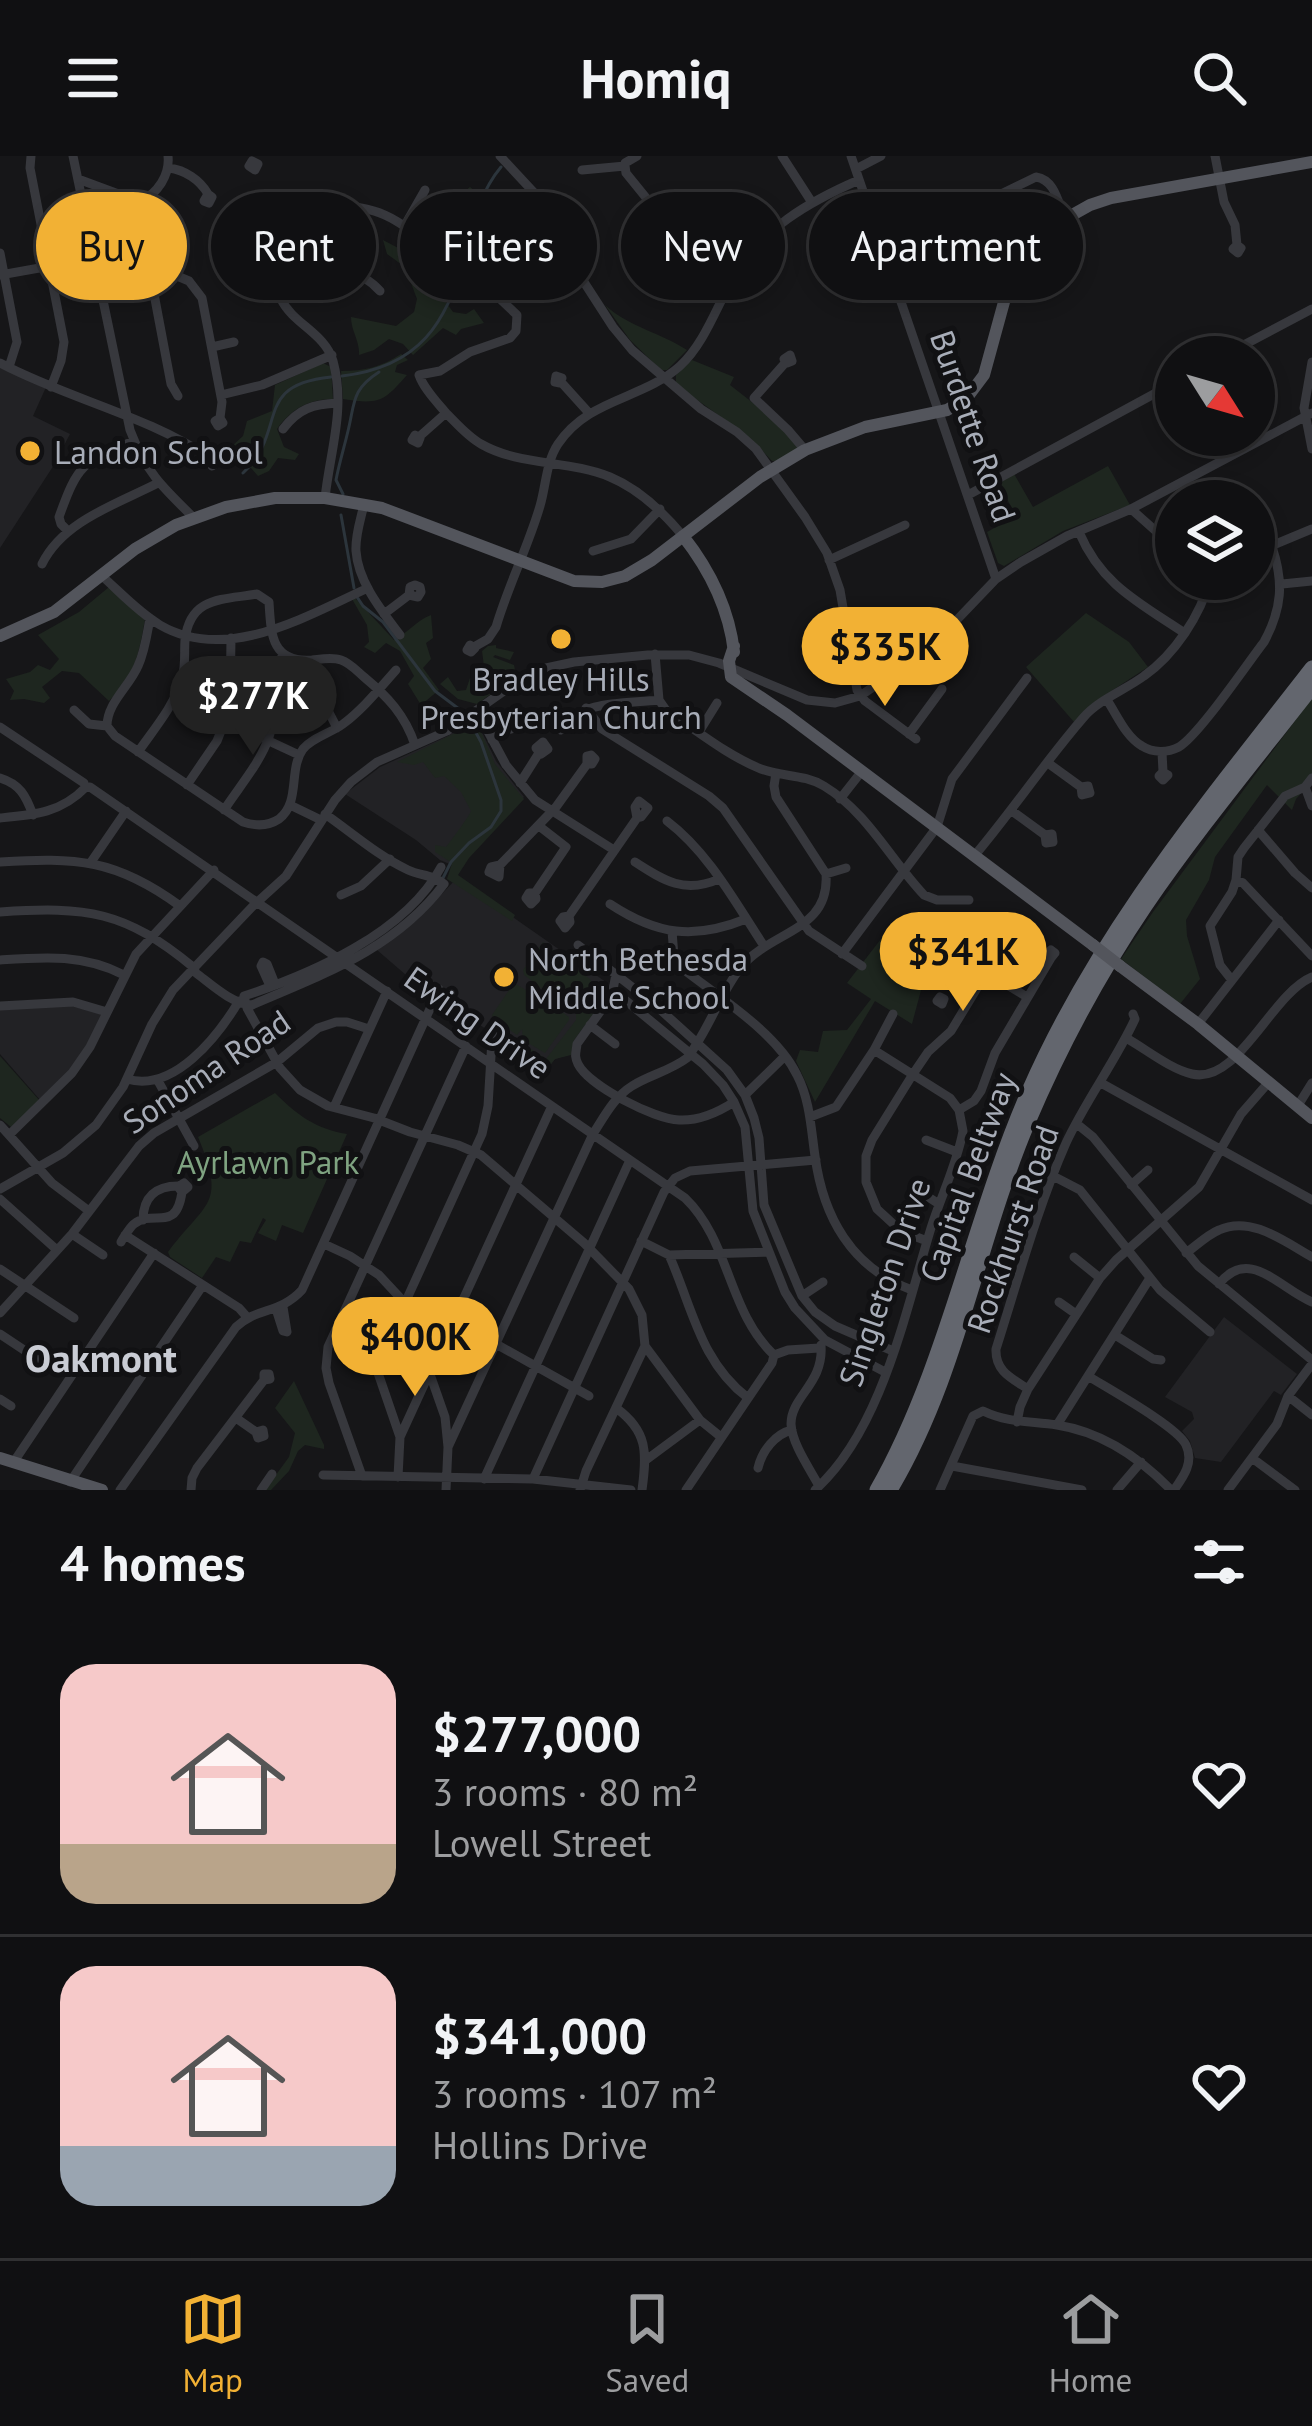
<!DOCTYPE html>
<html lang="en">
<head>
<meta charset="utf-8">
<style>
	body { margin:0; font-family:"PT Sans",sans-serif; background:#19191b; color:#f1f3f6; height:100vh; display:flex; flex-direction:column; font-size:45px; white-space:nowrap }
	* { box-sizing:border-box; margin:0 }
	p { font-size:39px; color:#9c9d9f }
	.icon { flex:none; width:66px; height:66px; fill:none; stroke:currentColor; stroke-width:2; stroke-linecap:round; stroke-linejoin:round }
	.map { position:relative; height:1334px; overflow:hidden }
	.details { display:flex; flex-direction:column; background:#101012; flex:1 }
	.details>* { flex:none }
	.top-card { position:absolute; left:36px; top:36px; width:1242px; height:108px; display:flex; gap:24px }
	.needle { width:78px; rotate:127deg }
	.controls { position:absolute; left:1155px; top:180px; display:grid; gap:24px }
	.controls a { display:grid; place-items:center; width:120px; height:120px; border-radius:50%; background:#101012; box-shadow:0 6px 18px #0003,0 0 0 3px #303032; font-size:60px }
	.price { position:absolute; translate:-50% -102px; padding:0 27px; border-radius:42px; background:#f2b134; color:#111; font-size:39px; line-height:78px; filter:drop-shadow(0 3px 6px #0008) }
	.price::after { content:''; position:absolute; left:50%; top:72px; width:36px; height:27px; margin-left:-18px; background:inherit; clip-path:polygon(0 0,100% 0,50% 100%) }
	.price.on { background:#222; color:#fff }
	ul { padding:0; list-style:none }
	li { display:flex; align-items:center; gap:36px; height:300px; padding:0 60px }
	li+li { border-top:3px solid #303032 }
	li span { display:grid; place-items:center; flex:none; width:336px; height:240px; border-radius:36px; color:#555 }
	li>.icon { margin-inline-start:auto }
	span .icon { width:144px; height:144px; fill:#fffc; stroke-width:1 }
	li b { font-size:51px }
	h2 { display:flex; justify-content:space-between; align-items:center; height:144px; padding:0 60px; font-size:51px }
	.chip { padding:0 42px; border-radius:54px; background:#101012; box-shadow:0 6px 18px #0003,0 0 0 3px #303032; font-size:42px; line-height:108px }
	.chip.on { background:#f2b134; color:#111 }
	header { display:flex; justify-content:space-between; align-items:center; height:156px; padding:0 60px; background:#101012; font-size:54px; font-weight:700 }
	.tab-bar { display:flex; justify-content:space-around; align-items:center; height:168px; border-top:3px solid #303032; background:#101012; font-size:33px; color:#9c9d9f }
	.tab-bar a { display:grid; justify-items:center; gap:6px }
	.tab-bar .on { color:#f2b134 }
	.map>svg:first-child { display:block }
</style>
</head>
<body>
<header><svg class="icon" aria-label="menu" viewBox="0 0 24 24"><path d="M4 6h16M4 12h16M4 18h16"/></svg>Homiq<svg class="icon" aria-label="search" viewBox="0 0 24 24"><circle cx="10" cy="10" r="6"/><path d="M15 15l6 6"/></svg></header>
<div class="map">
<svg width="1312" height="1334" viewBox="0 0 1312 1334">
	<rect width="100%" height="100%" fill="#161618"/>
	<path fill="#222225" d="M0 207 47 229 33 260 70 278 52 312 0 392Z
		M475 562 496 605 524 641 457 711 440 704 416 684 345 638 380 611 448 580Z
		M457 722 613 831 576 897 555 903 547 913 413 825 377 794 418 763Z
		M66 849 100 857 102 861 75 910 41 945 0 898V853Z
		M1224 1161 1297 1218 1281 1239 1274 1235 1221 1306 1195 1302 1190 1285 1182 1275 1194 1263 1192 1256 1165 1241Z"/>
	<path fill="#1e261f" d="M470 31 505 60 492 68 472 59 445 145 453 156 466 158 474 153 484 167 461 173 456 179 443 172 413 199 403 188 389 183 374 194 359 199C360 185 351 175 351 161L396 170 414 156 417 143 405 111 387 98 383 84 402 94 432 123 441 125 453 94 449 89 451 77 437 65V58Z
		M605 149C627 170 661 177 687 194L667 214H661L630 184Z
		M401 198 408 204 397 209 395 216 407 219C384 245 380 249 343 243L341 215C365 215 381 211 401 198Z
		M692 204 734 221 730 229 776 265 800 294 778 305H772C744 274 709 254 676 228V219Z
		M323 207 331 211 333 243C309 243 291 253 277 273L284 291 299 298 295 304 278 302 269 315 258 320 232 290 243 280 247 265 272 255 275 229Z
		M1108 310 1130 349 1063 375 1004 410 998 407 987 376 1016 360 997 324 1013 316 1033 351Z
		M109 431 145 463C139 498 135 520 109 545L79 517 62 515 42 531 50 542 44 547 24 543 10 544 14 535 6 523 30 516 38 509 50 514 59 503 38 479 79 456Z
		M355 442 394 484C408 477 417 464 431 459L433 482 426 487 431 503 423 512 439 534 421 549 408 528 414 520 400 495 386 487 375 497 364 491 369 486 367 469 352 443Z
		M1086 457 1129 486 1148 511 1096 545 1074 566 1026 511Z
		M496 489V492L514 496 510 504 495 499 493 501 514 509 516 520 477 548 458 543 440 528 448 521 457 535 466 534 470 522 482 521 485 518 482 495 488 490Z
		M1312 542V625L1296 643 1292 654 1267 629 1215 701 1209 724 1186 764 1187 780 1200 823 1180 848 1121 803 1153 756Z
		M477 566 495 608 524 643 469 702 458 719 515 759 512 765 447 723 452 707 435 696V689L446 691C448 689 470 659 471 655L461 636 444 620 435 622 423 606 414 609 397 606Z
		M894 766 928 808 912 868 875 845 815 946 796 905 800 894 818 896 823 875 847 874 871 843 847 827Z
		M543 786 559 798 561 806 564 803 591 824V829L572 855 524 819 523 814Z
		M514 827 529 836 530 844 537 837 569 861V864L545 897 523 884 522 873 517 879 493 862 492 859Z
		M595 831H606L608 838 574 884 571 899 555 903 547 913 497 881 511 880 546 903 576 864V854Z
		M0 900 40 945 11 971 0 962Z
		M275 937C297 959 316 973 347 978L303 1077 282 1069 276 1085 258 1077 266 1064 263 1062 251 1087 240 1085 230 1106 216 1101 202 1122 170 1101 168 1096C206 1045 227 1050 198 981Z
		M294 1225 324 1289V1293L305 1289 298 1295 289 1315 271 1334H265L289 1301 295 1277 275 1252Z"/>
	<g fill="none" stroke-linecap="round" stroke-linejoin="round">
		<path stroke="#2c353c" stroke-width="3" d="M342 220C419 211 447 168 466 97 474 65 480 36 501 11
			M243 317C289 274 251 229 331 221
			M343 338 336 324C339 308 344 292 348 275 355 247 351 234 379 216
			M341 359 354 432
			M357 441 363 450 383 466 435 535 463 556
			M443 722 451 706 469 687 491 671 501 655V644L481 586 469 564"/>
		<path stroke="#37383d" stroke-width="9" d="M31 0 30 12 64 186 61 205 51 231
			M73 0 130 274C146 316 162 331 193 361
			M500 0 540 43 582 123 613 171 632 194 701 253 737 276 756 293 805 361 827 397 840 434 857 534 865 545 916 583
			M782 0 811 45
			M851 0 996 423
			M1215 0 1224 46 1235 69 1237 89 1241 92 1238 97 1233 93 1237 89
			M252 5 258 8 255 14 249 10Z
			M625 10 626 17 656 54 668 64 684 67 710 63 725 65 757 90
			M169 12C185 14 200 24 208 38L204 45 209 47 212 41 208 38
			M856 13 881 0
			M582 14 625 10V7L637 0
			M78 23 140 46C158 37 170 19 168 0
			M952 65 958 59 1036 21C1055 24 1058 46 1065 63
			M405 69 425 34
			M230 96 234 102 227 106 224 101Z
			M0 97 17 186 9 211
			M232 105C256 116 274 107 299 107 325 106 362 114 380 135
			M148 106 171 228 178 240
			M0 119 123 97 189 125 202 142 222 246 220 262
			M496 133 498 139 492 142 490 136Z
			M497 140 517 159 516 175 510 182 470 196 440 215 419 219C424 233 436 245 446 257 457 268 468 281 481 288 519 310 569 304 610 321 639 333 663 356 683 380
			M212 191 234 186
			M790 199 792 205 787 207 784 203Z
			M1221 201 1312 153
			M786 206 754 242 788 274 805 294
			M1312 206 1304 252 1312 293
			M0 207C68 243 146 259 210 302
			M556 220 562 222 560 227 555 226Z
			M561 226 589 257
			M221 239 262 229 332 199
			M220 262 223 267 218 270 215 265Z
			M283 273C298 253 313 248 338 247
			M415 279 420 282 418 287 412 284Z
			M420 280 446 257
			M214 301 218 306 212 310 209 305Z
			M968 339 1176 226
			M325 342C330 295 346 253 333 205 325 177 293 168 281 143 257 96 268 66 319 54 338 49 355 49 374 55 401 63 420 84 445 96
			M364 348C361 363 355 379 356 395 358 426 382 455 400 479
			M1131 353 1176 393
			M68 375 61 368 59 361C78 308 82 306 134 285
			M1079 376C1101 428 1138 446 1183 476
			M593 395 631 383 660 353
			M1254 397 1312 373
			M829 404 905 369
			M42 408C63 365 117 348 158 327
			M102 420C120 436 138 456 160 469 227 508 306 460 368 432
			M1282 428 1312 425
			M384 458 409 439 418 441 421 436 420 431 415 429 410 431 409 439
			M150 462C147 478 145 495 138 510 129 531 107 547 107 570L115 580 243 666C255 670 267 671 279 663 301 646 288 614 303 593 313 581 331 577 343 568 363 553 379 533 396 514
			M470 489 475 492 471 496 467 494Z
			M474 491 488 483 496 471C508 430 528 391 540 350 546 330 546 306 558 288 589 242 642 244 680 210 704 188 716 152 732 124 761 73 808 46 859 24
			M655 498 659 544 666 554C696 574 728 600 761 613 782 621 804 618 824 630 867 656 890 703 924 739L937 744H969
			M314 504 320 539 337 572
			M1107 544C1117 559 1126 581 1142 590 1153 597 1167 597 1179 591 1199 579 1247 508 1264 486 1282 453 1284 426 1272 391
			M586 552 602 573 709 640 723 652 809 775 862 810
			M74 554 89 568 107 570
			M477 555 506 609 535 644 614 694
			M226 565 299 599
			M0 571 84 627
			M561 574C583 543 623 548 659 544
			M699 576 717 547
			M909 578 942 533
			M492 584 503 574 502 566 510 565 511 573 503 574
			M543 586 548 593 541 598 536 592Z
			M138 596C154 573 175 549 182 522 186 509 184 497 185 484 190 440 223 444 257 438L269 446C271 478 271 507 312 504 322 503 332 501 341 504 350 507 357 515 364 521 388 541 405 559 415 589
			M1162 596 1163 616 1159 620 1163 624 1168 619 1163 616
			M1048 607 1081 631 1088 630 1090 637 1082 639 1081 631
			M0 622C20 628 26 640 33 659
			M520 627 539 597
			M187 629 217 585 230 552 231 482
			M90 631 685 1042C730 1085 728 1156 774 1199
			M1305 631 1312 650
			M840 643 862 615
			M290 649 321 664
			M224 654C239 631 260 607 269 581 279 554 267 523 283 499
			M1012 655 1045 679 1052 678 1053 686 1046 687 1045 679
			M0 662C34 659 61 657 86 631
			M667 665C709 697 735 746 764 790
			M1258 674 1295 717 1312 732
			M975 699C1012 655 1045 606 1083 562 1098 544 1125 534 1144 520 1174 499 1201 459 1210 423
			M0 706C76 701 116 703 180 750
			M91 706 126 655
			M635 706C664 725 685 738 719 723
			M500 709 499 721 489 716 491 711 500 709 556 651 587 608V600L591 599 595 603 592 608H587
			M826 718 846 712
			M1236 724 1243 727 1312 800
			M535 737 536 743 531 748 526 742 529 737H535L566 691 539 670
			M341 739 361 730 390 703
			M610 748C657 779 694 784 746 763
			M0 756C87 750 125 755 193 811L196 817C212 829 232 848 252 849 324 818 395 793 444 728 432 718 421 720 408 714 378 700 351 676 325 658
			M569 760 570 766 565 772 560 765 563 761 569 760 637 662 641 661 648 652 639 645 635 651 637 662
			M1012 765 1016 768 1013 773 1009 769Z
			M672 775 674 800 683 813C720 842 777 877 797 919 810 944 811 973 815 1000 823 1060 851 1112 912 1134
			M578 789 654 848 727 914 745 939 754 962 759 982 764 1049 802 1140 815 1156 835 1170 893 1195
			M952 791 960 794 976 810 1027 841
			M1051 794 1055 797 1051 802 1047 798Z
			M842 798 937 671 952 623 1027 522
			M0 804C45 801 83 798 124 819
			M616 818 612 839 577 888C576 898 574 899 578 908 589 930 654 963 679 964 699 965 717 957 734 946
			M1231 823 1220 809 1210 770 1232 736 1236 724 1238 701 1244 692 1285 640 1305 631 1312 622
			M270 830 261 810 263 806 267 808 275 828
			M613 834 703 908 723 929 734 946 745 971 753 1055 785 1136 795 1152 825 1184 885 1216
			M244 840 247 852 280 912 300 934 328 950 374 962 410 976 458 989 481 999 584 1087 629 1133 642 1159 645 1190 586 1315 580 1334
			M244 840C311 818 406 777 441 711
			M940 841 944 843 942 848 937 845Z
			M0 850 73 846 107 856
			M1198 868 1279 764
			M590 869 615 888
			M1126 882C1146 893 1170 913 1192 918 1238 929 1271 838 1312 821
			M127 923C174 937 218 880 239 845
			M157 923 194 990
			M1101 927 1312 1044
			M745 939 785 900
			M334 951 387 835
			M1297 951 1312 927
			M959 954 974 945 981 935 995 897 1051 802
			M810 961 836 951 874 894 893 858
			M1077 968 1093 981 1198 1110 1312 1204
			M0 969 52 1027 89 1055
			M9 979 72 917 90 891 136 798 214 714
			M926 984 957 996
			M1053 1020 1080 1034 1160 1134 1210 1176
			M916 1025 922 1037 939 1048
			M184 1027 188 1031 182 1036 178 1031Z
			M1131 1029 1148 1014
			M0 1033 63 997 96 969 123 931 152 868 173 834 252 751 286 720 335 644 351 626 377 606 447 575 524 521 546 512 574 506 648 499H689L719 507 807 544 835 547 860 540 930 492 996 423 1021 406 1067 380 1131 353 1312 257
			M0 1043 57 1094
			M143 1064C143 1041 156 1030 178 1030
			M72 1078 103 1099
			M125 1079 239 1152 247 1161
			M641 1085 669 1099 769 1096
			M927 1085 901 1075 877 1053 866 1026V1000L872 984 913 918 928 896 951 875 1013 773
			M121 1086C123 1082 131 1070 134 1068 154 1052 176 1078 182 1036
			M324 1088 350 1100 379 1119 405 1147 445 1261 448 1291 446 1334
			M1186 1097C1196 1090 1207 1079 1219 1074 1251 1059 1285 1086 1312 1101
			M669 1099C692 1150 700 1206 748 1242
			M1074 1101 1100 1122
			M0 1113 74 1162
			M1219 1128C1249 1090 1279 1132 1312 1146
			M802 1140 823 1126
			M1059 1146 1076 1158
			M405 1147 482 978 488 950 493 867
			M276 1153 283 1175 287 1176 283 1151
			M345 1154 366 1182 400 1281
			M0 1157 72 1078 139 990 154 977 277 906 318 872 336 866H347L369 873
			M0 1178 42 1206
			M1115 1179 1153 1203 1161 1204
			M496 1188 589 1240
			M645 1190 700 1264 721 1281
			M1088 1220C1107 1232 1178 1271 1186 1289 1194 1306 1184 1320 1174 1334
			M1028 1233C1011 1222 995 1215 996 1193 1018 1124 1037 1053 1066 987 1086 944 1115 906 1135 863L1133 858
			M1288 1240 1312 1259
			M0 1243 11 1250
			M616 1252C648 1275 647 1297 642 1334
			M236 1262 256 1276 263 1274 264 1280 258 1282 256 1276
			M1017 1266 1020 1251 1028 1233 1100 1122 1116 1104 1199 1031 1241 958 1268 927
			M1057 1269 1150 1122
			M448 1291 593 978C604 961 614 941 632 930 649 919 670 915 687 902 709 874 719 839 741 811 772 774 830 775 826 718L776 641 774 630 776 617
			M1252 1302 1295 1334
			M646 1304 700 1264
			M13 1307 154 1097
			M952 1310 1082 1334
			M758 1312C762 1295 775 1278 792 1274
			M323 1319 533 1323 631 1334
			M362 1320 329 1227 326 1212 328 1191 466 890
			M398 1321 400 1281 552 950
			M484 1323 630 1004
			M533 1323 664 1036 675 1022 690 1015 816 1004
			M70 1326 203 1129
			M819 1330C810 1313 792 1288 791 1268 791 1240 824 1228 821 1189
			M120 1334 236 1171C257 1151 280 1158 302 1134L439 833
			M191 1334 192 1322 197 1312 264 1224 270 1223 269 1218H264V1224
			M261 1334 272 1318
			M686 1334 772 1207 774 1199 788 1194 819 1192
			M815 1334C882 1274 905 1156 931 1072 941 1040 957 1008 963 975L959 954 950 942 874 894
			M940 1334 973 1260 983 1255C1008 1267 1031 1265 1057 1269 1102 1276 1140 1302 1171 1334
			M1117 1334 1141 1306
			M1228 1334 1277 1268 1288 1240 1312 1208"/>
		<path stroke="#53555c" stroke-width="12" d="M683 380C709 413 729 453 734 496
			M0 480 54 456 135 393 176 369 226 351 275 342H325L382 352 574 425 602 426 625 420 652 404 760 321 805 294 865 271 947 254 966 243 984 219 1007 135 1027 100 1048 75 1065 63 1090 49 1111 42 1312 6
			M734 490 729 505 731 521 787 559 1093 789
			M1120 810 1198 868 1312 962
			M0 1302 102 1334"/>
		<path stroke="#63666e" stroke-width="15" d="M877 1334C947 1211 972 1065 1029 935 1098 777 1207 647 1312 512
			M890 1334C958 1221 977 1086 1028 966 1060 891 1099 818 1145 750 1197 674 1256 603 1312 531"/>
		<path stroke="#53555c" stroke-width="12" d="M1093 789 1120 810"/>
	</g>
	<g fill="#f2b134" stroke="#111113" stroke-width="4.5">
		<circle cx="30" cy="295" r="12"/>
		<circle cx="561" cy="483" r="12"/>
		<circle cx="504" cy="821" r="12"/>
	</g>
	<g text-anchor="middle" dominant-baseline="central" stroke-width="10" stroke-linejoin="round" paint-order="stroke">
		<g font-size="33" fill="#a8adb8" stroke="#111113">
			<text transform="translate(974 270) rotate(71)">Burdette Road</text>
			<text transform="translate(478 866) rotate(35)">Ewing Drive</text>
			<text transform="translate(206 915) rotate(-34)">Sonoma Road</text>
			<text transform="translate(967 1021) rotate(-70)">Capital Beltway</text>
			<text transform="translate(1012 1073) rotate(-71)">Rockhurst Road</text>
			<text transform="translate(884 1126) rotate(-71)">Singleton Drive</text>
		</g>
		<g font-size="33" fill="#a8adb8" stroke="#111113" text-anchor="start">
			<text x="54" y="295">Landon School</text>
			<text x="561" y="522" text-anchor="middle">Bradley Hills<tspan x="561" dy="38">Presbyterian Church</tspan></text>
			<text x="528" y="802">North Bethesda<tspan x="528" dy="38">Middle School</tspan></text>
		</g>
		<g font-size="33" fill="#7fa381" stroke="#111113">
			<text x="268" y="1005">Ayrlawn Park</text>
		</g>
		<g font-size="39" font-weight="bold" fill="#c9ccd4" stroke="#111113">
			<text x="101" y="1201">Oakmont</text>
		</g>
	</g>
</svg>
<div class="controls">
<a><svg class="needle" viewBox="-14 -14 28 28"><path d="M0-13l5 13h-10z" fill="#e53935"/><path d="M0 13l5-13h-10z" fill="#9c9d9f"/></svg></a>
<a><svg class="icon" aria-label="layers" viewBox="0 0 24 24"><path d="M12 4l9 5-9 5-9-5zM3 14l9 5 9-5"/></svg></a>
</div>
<b class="price" style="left:885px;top:553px">$335K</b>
<b class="price on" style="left:253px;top:602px">$277K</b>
<b class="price" style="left:963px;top:858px">$341K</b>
<b class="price" style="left:415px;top:1243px">$400K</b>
<div class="top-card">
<a class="chip on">Buy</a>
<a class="chip">Rent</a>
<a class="chip">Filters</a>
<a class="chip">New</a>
<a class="chip">Apartment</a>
</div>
</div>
<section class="details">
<h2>4 homes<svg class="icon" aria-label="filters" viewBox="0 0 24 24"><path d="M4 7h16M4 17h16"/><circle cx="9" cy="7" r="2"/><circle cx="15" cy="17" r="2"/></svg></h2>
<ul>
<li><span style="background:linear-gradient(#f6c9c9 75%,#b9a48a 0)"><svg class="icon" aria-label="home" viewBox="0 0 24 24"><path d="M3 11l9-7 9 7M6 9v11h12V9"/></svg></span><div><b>$277,000</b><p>3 rooms · 80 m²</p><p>Lowell Street</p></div><svg class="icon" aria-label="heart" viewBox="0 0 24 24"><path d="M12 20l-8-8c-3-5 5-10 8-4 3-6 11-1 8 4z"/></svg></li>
<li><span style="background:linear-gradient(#f6c9c9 75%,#9aa5b1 0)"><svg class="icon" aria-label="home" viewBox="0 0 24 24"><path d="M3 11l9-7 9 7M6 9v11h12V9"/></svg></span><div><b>$341,000</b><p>3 rooms · 107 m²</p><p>Hollins Drive</p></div><svg class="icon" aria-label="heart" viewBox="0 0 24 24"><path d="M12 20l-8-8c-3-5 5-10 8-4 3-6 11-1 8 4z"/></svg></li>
</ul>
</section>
<nav class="tab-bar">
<a class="on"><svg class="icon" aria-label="map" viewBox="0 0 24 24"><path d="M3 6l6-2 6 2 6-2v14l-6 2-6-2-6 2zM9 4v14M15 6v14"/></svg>Map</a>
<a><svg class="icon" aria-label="saved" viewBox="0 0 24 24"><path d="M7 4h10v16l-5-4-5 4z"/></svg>Saved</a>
<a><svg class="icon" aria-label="home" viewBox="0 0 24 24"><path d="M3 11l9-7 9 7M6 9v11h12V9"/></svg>Home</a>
</nav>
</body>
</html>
